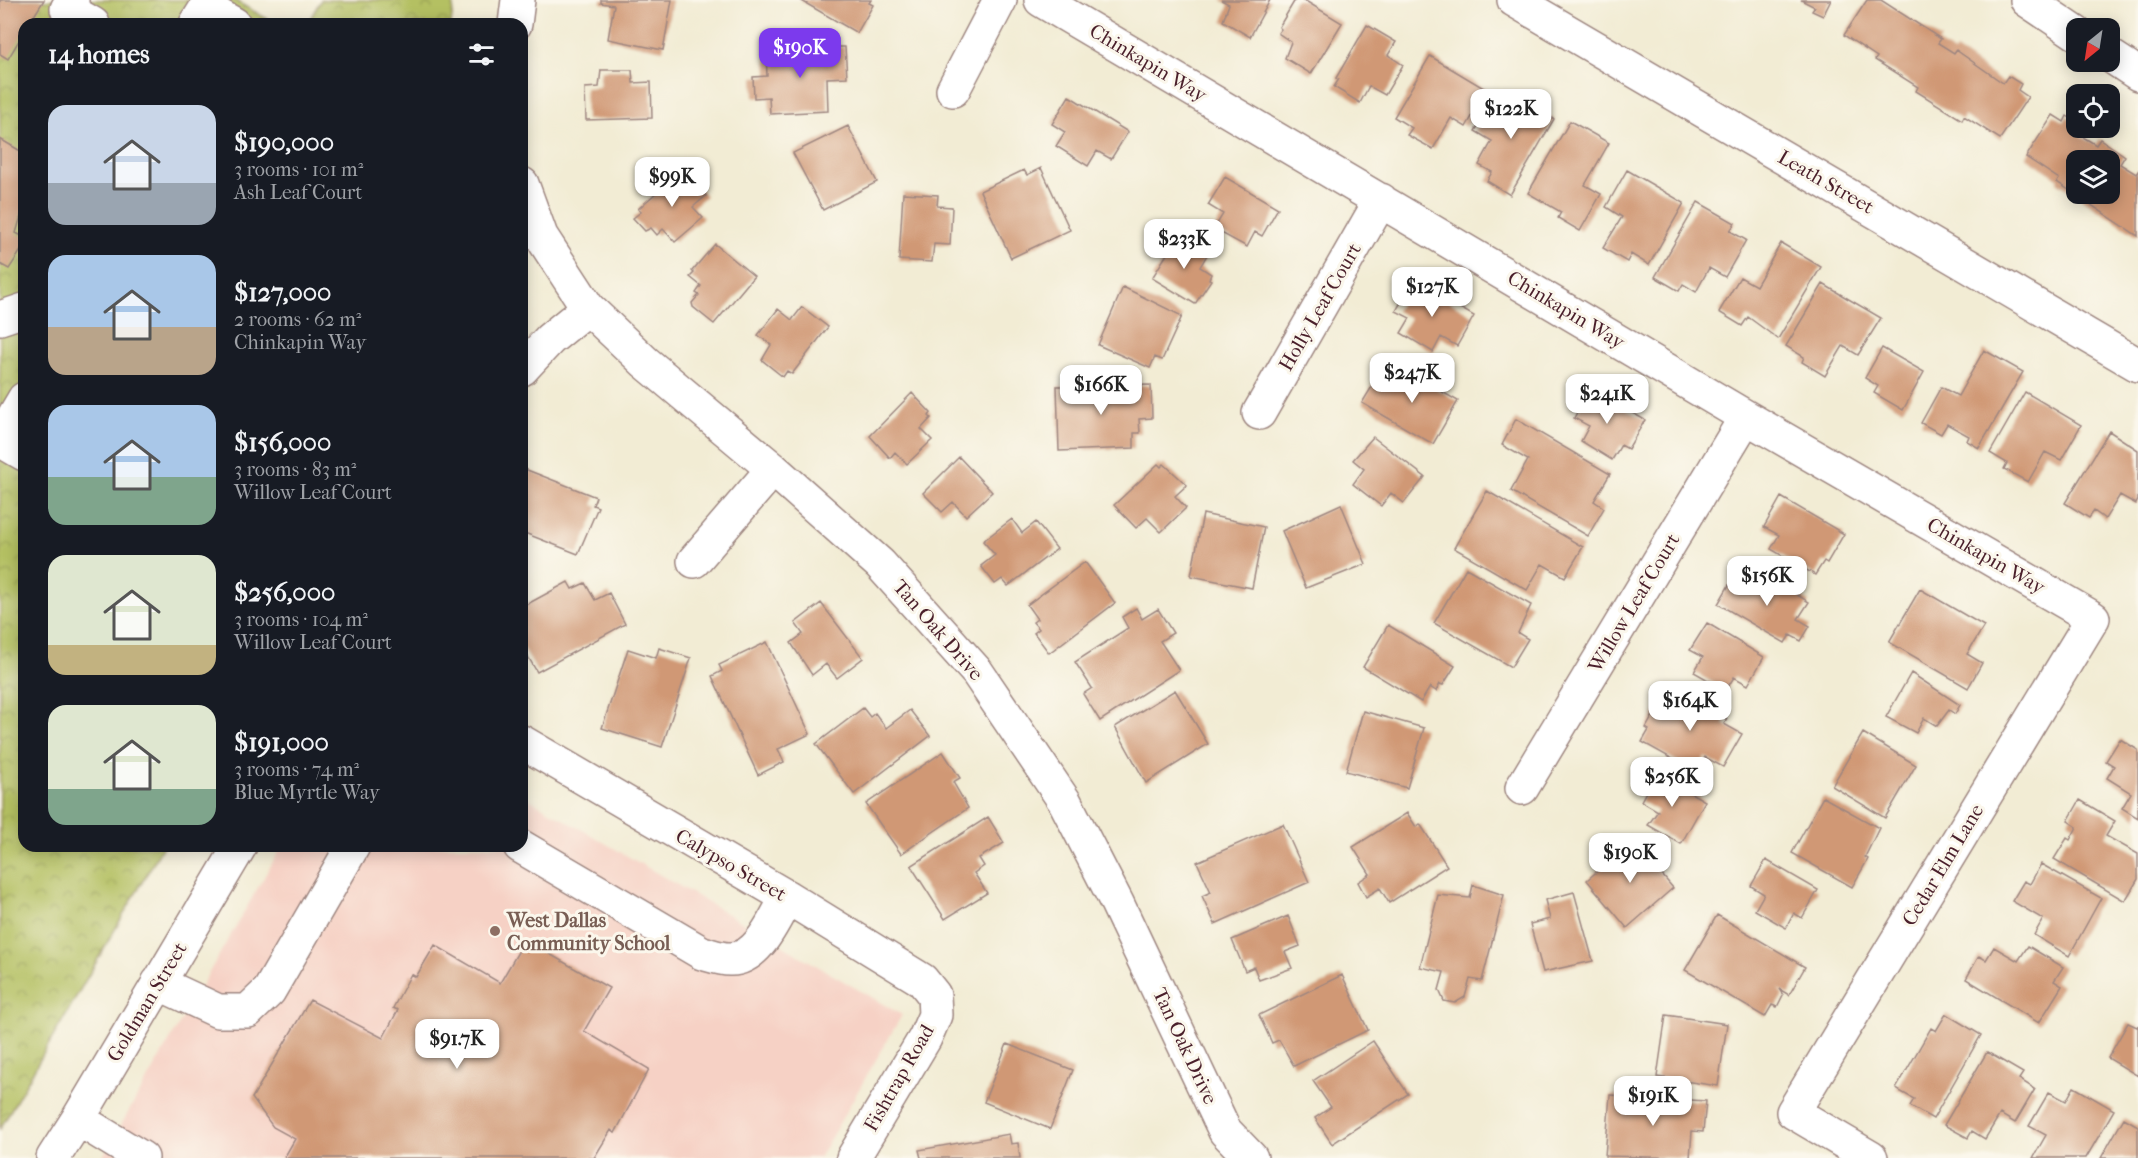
<!DOCTYPE html>
<html lang="en">
<head>
<meta charset="utf-8">
<style>
	body { margin:0; font-family:"IM FELL French Canon",serif; background:#242831; color:#f1f3f6; height:100vh; display:flex; flex-direction:column; font-size:22px; white-space:nowrap }
	* { box-sizing:border-box; margin:0 }
	p { font-size:20px; color:#9ea1a6 }
	.icon { flex:none; width:33px; height:33px; fill:none; stroke:currentColor; stroke-width:2; stroke-linecap:round; stroke-linejoin:round }
	.map { position:relative; flex:1; overflow:hidden }
	.details { position:absolute; left:18px; top:18px; width:510px; height:834px; display:flex; flex-direction:column; background:#171b24; border-radius:18px; box-shadow:0 3px 15px #0003 }
	.details>* { flex:none }
	.needle { width:39px; rotate:210deg }
	.buttons { position:absolute; left:2066px; top:18px; display:grid; gap:12px }
	.buttons a { display:grid; place-items:center; width:54px; height:54px; border-radius:12px; background:#171b24; box-shadow:0 3px 15px #0003; font-size:30px }
	.price { position:absolute; translate:-50% -51px; padding:0 14px; border-radius:12px; background:#fff; color:#222; font-size:20px; line-height:39px; filter:drop-shadow(0 2px 3px #0008) }
	.price::after { content:''; position:absolute; left:50%; top:36px; width:18px; height:14px; margin-left:-9px; background:inherit; clip-path:polygon(0 0,100% 0,50% 100%) }
	.price.current { background:#7c3aed; color:#fff }
	ul { padding:0; list-style:none }
	li { display:flex; align-items:center; gap:18px; height:150px; padding:0 30px }
	li span { display:grid; place-items:center; flex:none; width:168px; height:120px; border-radius:18px; color:#555 }
	li>.icon { margin-inline-start:auto }
	span .icon { width:72px; height:72px; fill:#fffc; stroke-width:1 }
	li b { font-size:26px }
	h2 { display:flex; justify-content:space-between; align-items:center; height:72px; padding:0 30px; font-size:26px }
	.map>svg:first-child { display:block }
</style>
</head>
<body>
<div class="map">
<svg width="2138" height="1158" viewBox="0 0 2138 1158">
	<defs>
		<pattern id="park-crowns" width="20" height="18" patternUnits="userSpaceOnUse" patternTransform="scale(1.5)"><rect width="20" height="18" fill="#b4c062"/><path d="M2 6a3 3 0 1 1 6 0M12 15a3 3 0 1 1 6 0" fill="none" stroke="#949b51"/></pattern>
	</defs>
	<rect width="100%" height="100%" fill="#fbf7ec"/>
	<filter id="ink" filterUnits="userSpaceOnUse"><feTurbulence type="fractalNoise" baseFrequency=".0167" numOctaves="2"/><feDisplacementMap in="SourceGraphic" scale="12" xChannelSelector="R" yChannelSelector="G"/><feConvolveMatrix kernelMatrix="1 2 1 2 8 2 1 2 1" color-interpolation-filters="sRGB"/></filter>
	<filter id="wash" filterUnits="userSpaceOnUse"><feTurbulence type="fractalNoise" baseFrequency=".008" numOctaves="4" result="noise"/><feDisplacementMap in="SourceGraphic" scale="24" xChannelSelector="R" yChannelSelector="G"/><feGaussianBlur stdDeviation="1.35" result="paint"/><feColorMatrix in="noise" values="0 0 0 0 0 0 0 0 0 0 0 0 0 0 0 0 0 1.4 0 .05"/><feComposite in="paint" operator="in"/></filter>
	<g filter="url(#wash)">
		<rect width="100%" height="100%" fill="#f2ecd4"/>
		<path fill="#f6d1c5" d="M522 795 902 1015 819 1158H102L282 846H522Z"/>
		<path fill="url(#park-crowns)" stroke="#7f7046" stroke-width="1.5" d="M0 0H234L276 24H24V846H163L0 1129Z
			M321 0H454L451 24H307Z"/>
		<g id="blocks">
			<path fill="#d09875" fill-rule="evenodd" d="M0 0H44L29 24H24V32L8 59 0 54Z
				M601 0H672L663 50 608 39 614 5 601 3Z
				M800 0H871L869 3 873 5 857 33Z
				M1221 0H1270L1250 37 1223 21 1229 4Z
				M1295 0H1304L1342 23 1311 74 1285 58 1291 42 1278 33 1281 29 1279 27Z
				M1801 0H1831L1823 16 1812 11 1815 7Z
				M1867 0H1881L1941 39 1938 43 1954 53 1956 50 2003 83 2008 76 2021 84 2018 90 2028 97 2000 139 1964 116 1962 120 1916 91 1918 87 1875 60 1877 57 1844 35Z
				M1367 25 1396 42 1388 55 1403 65 1385 95 1369 86 1360 103 1334 87 1339 79 1336 78Z
				M786 47H845L847 77 827 78 828 111 770 114 769 97 754 98 753 77 767 76 766 54 786 53Z
				M1430 56 1487 90 1466 127 1451 118 1433 149 1407 135 1412 128 1394 117Z
				M601 70H632L633 83 651 82 652 118 586 120 585 88 599 87Z
				M1496 95 1510 103 1514 96 1554 119 1510 195 1487 181 1492 172 1479 165 1492 141 1475 131Z
				M1069 96 1128 132 1111 159 1097 151 1088 166 1056 146 1065 132 1052 124Z
				M2053 115 2064 122 2067 116 2076 122V128H2079L2075 132 2096 145 2100 139 2125 156 2120 164 2136 174 2138 171V236L2057 182 2059 179 2026 157ZM2076 160H2109V194H2076Z
				M1570 121 1609 143 1585 185 1601 194 1580 231 1558 218 1561 212 1528 193Z
				M848 126 877 182 823 210 793 153Z
				M0 139 24 153V213H22L16 233 24 237V246L9 269 0 264Z
				M1041 168 1070 230 1011 258 980 191 1024 170 1027 175Z
				M683 169 706 196 693 207 703 218 675 242 663 229 657 235 651 228 645 231 633 218 641 212 638 209Z
				M1627 170 1684 203 1649 265 1631 254 1627 262 1603 248 1622 217 1606 207Z
				M1225 177 1278 208 1262 236 1255 232 1247 247 1214 229 1223 214 1208 205Z
				M903 193 938 195 937 206 952 207 950 245 934 244 932 262 899 260Z
				M1698 202 1735 223 1730 231 1746 240 1725 277 1709 268 1696 292 1683 284 1679 291 1655 277Z
				M1179 235 1208 253 1200 267 1211 274 1209 279 1211 280 1195 304 1152 278Z
				M1781 243 1821 267 1778 339 1748 317 1742 326 1719 312 1740 277 1756 286Z
				M715 244 754 276 714 324 693 307 692 303 699 295 696 293 701 286 690 277 694 273 692 271Z
				M1413 281 1474 316 1457 346 1441 337 1433 352 1401 333 1410 318 1396 311Z
				M1823 284 1881 318 1858 355 1843 346 1825 376 1802 362 1804 357 1786 346Z
				M1123 287 1182 316 1162 360 1155 357 1150 368 1098 345Z
				M802 307 828 327 792 374 787 371 783 377 762 360 771 345 758 335 778 309 792 320Z
				M1882 348 1924 372 1903 410 1874 393 1878 386 1865 378Z
				M1984 350 2023 372 1979 448 1967 441 1969 436 1947 424 1941 434 1921 423 1941 387 1958 396Z
				M1397 366 1458 401 1433 444 1362 403 1373 385 1377 387 1383 376 1389 379Z
				M1151 385 1152 418 1139 419 1140 433H1134V448L1059 451 1057 386Z
				M1590 389 1645 420 1628 449 1621 445 1612 460 1581 441 1589 426 1574 418Z
				M2025 392 2081 425 2061 460 2045 452 2028 482 2004 469 2007 463 1990 453Z
				M912 393 931 413 929 416 931 418 921 429 932 440 907 464 895 452 890 458 870 436Z
				M1516 419 1610 474 1594 501 1604 508 1588 536 1511 491 1528 460 1502 445Z
				M2109 431 2138 450V500L2136 504 2120 495 2105 519 2094 511 2089 518 2065 503Z
				M1373 437 1425 477 1404 503 1391 493 1381 506 1353 484 1364 469 1353 460Z
				M959 457 992 492 966 516 953 502 942 512 923 493Z
				M1158 464 1161 467 1164 464 1187 485 1175 496 1186 508 1161 532 1147 518 1136 528 1114 505Z
				M522 468 596 497 593 505 598 507 578 554 522 532Z
				M1487 491 1583 547 1565 577 1542 564 1527 590 1454 548Z
				M1781 497 1844 534 1827 563 1824 561 1815 575 1771 549 1779 535 1764 527Z
				M1341 504 1366 564 1306 588 1282 531Z
				M1203 514 1264 527 1252 588 1191 576Z
				M1012 519 1022 533 1036 522 1057 549 1008 586 1002 579 995 584 981 566 995 555 983 541Z
				M1085 562 1115 603 1049 653 1034 633 1039 629 1033 622 1037 619 1027 605Z
				M1466 568 1531 605 1518 633 1528 639 1511 667 1434 623Z
				M1751 568 1809 602 1798 619 1810 626 1801 641 1790 635 1785 643 1718 604 1729 585 1739 590Z
				M568 582 572 589 585 583 595 600 609 593 625 624 537 672 522 646V607Z
				M1920 589 1984 626 1967 654 1982 663 1968 688 1889 642Z
				M821 603 863 658 837 678 826 664 812 675 791 643 803 634 795 623Z
				M1136 608 1142 619 1158 609 1173 633 1160 641 1179 670 1100 721 1083 694 1092 688 1075 662 1128 628 1122 617Z
				M1707 623 1764 657 1748 685 1734 677 1726 690 1694 672 1703 657 1690 650Z
				M1388 625 1455 666 1443 685 1440 684 1436 691 1430 687 1421 702 1363 667Z
				M767 642 810 734 778 749 784 762 758 775 712 676 722 671 719 665Z
				M659 648 691 658 662 747 602 728 628 649 656 658Z
				M1911 673 1960 705 1955 714 1949 710 1937 726 1924 718 1916 733 1886 717Z
				M1674 688 1727 719 1724 724 1742 734 1723 767 1705 757 1696 772 1642 742 1649 730 1646 728 1668 689Z
				M1175 690 1208 744 1146 783 1115 727Z
				M863 708 870 717 875 713 886 728 910 710 930 736 854 794 816 744Z
				M1363 711 1424 728 1407 788 1346 771Z
				M1863 733 1916 765 1885 818 1832 786Z
				M2120 739 2138 750V818L2122 808 2131 793 2107 778 2114 766 2106 761Z
				M943 752 960 778 953 782 968 808 901 854 866 804Z
				M1659 775 1705 801 1681 844 1648 825 1658 811 1641 801 1655 776Z
				M1823 797 1879 828 1865 857 1868 859 1852 887 1792 853Z
				M2080 800 2115 821 2106 836 2138 854V879L2125 901 2054 859 2067 838 2070 840 2077 827 2068 821Z
				M1407 813 1416 827 1420 824 1447 866 1389 903 1380 888 1366 897 1358 882 1370 874 1353 847Z
				M988 817 1004 843 979 858 984 866 974 873 987 893 945 919 911 866Z
				M1283 824 1309 882 1215 924 1202 896 1211 892 1197 862Z
				M1633 841 1673 888 1627 928 1587 880Z
				M1766 860 1818 890 1802 918 1794 913 1786 928 1755 910 1764 894 1751 886Z
				M2041 864 2101 898 2069 956 2034 935 2043 919 2012 901 2024 881 2030 884Z
				M1473 885 1504 895 1482 981 1470 979 1465 997 1455 1003 1444 1001 1439 990 1444 972 1420 967 1438 895 1470 898Z
				M1574 892 1593 961 1543 972 1530 924 1550 919 1545 900Z
				M1717 915 1805 967 1789 995 1779 989 1783 995 1777 1007 1772 1005 1765 1017 1685 970Z
				M1288 916 1300 946 1285 952 1292 968 1259 980 1254 967 1245 971 1232 940Z
				M525 940 609 988 584 1031 649 1069 615 1133 611 1130 594 1158H284L295 1139 273 1127 252 1098 310 1000 383 1038 398 1010 393 1008 411 974 416 977 435 945 500 983Z
				M2028 946 2063 967 2054 981 2062 986 2039 1023 1966 979 1979 956 1986 960 1994 947 2018 961Z
				M1342 975 1368 1030 1294 1066 1279 1040 1272 1043 1259 1015Z
				M1946 1014 1981 1035 1933 1119 1910 1106 1914 1099 1896 1089 1931 1028 1936 1031Z
				M1666 1015 1727 1024 1718 1086 1657 1077Z
				M2128 1023 2137 1027 2138 1025V1076L2108 1058Z
				M1373 1041 1408 1094 1332 1144 1315 1118 1331 1107 1313 1081Z
				M1007 1044 1073 1070 1050 1129 984 1102Z
				M1987 1052 2023 1073 2019 1079 2035 1089 2015 1123 2000 1114 1985 1139 1972 1131 1968 1138 1944 1125Z
				M2074 1087 2114 1110 2086 1158H2033L2046 1135 2029 1126 2049 1092 2066 1101Z
				M1610 1095 1706 1101 1703 1132 1692 1131 1690 1158 1605 1156Z
				M2124 1118 2138 1126V1158H2101Z
				M1009 1134 1011 1144 1018 1143 1020 1158H921L919 1150Z"/>
		</g>
	</g>
	<g filter="url(#ink)">
		<use href="#blocks" fill-opacity="0" stroke="#9e8680" stroke-width="1.5"/>
		<g fill="none" stroke-linecap="round" stroke-linejoin="round">
			<g stroke="#9e8680" stroke-width="36">
				<path id="minor" d="M72 0 67 9 93 24
					M1041 0 1746 417 2093 618 1793 1112 1871 1158
					M1514 0 2138 365
					M2027 0 2076 33
					M196 24 206 8 234 24
					M515 24 518 0
					M2109 55 2138 74
					M953 90 1000 0
					M522 184 541 236 588 308 645 362 773 469 880 564 977 672 1065 802 1117 903 1225 1131 1251 1158
					M0 318 24 310
					M522 369 550 339 588 308
					M1259 413 1381 200
					M0 440 24 399
					M0 440 24 454
					M694 561 773 469
					M522 742 787 897 922 980 934 995 935 1015 925 1038 853 1158
					M1522 788 1746 417
					M520 846 702 953C710 955 720 959 729 959 758 961 775 918 787 897
					M158 983 218 1011H248L269 991 353 846
					M78 1119 142 1158
					M53 1158 78 1119 240 846"/>
			</g>
			<use href="#minor" stroke="#fff" stroke-width="33"/>
		</g>
	</g>
	<circle fill="#8d6e63" stroke="#fbf7ec" stroke-width="2" cx="495" cy="931" r="6"/>
	<g text-anchor="middle" dominant-baseline="central" stroke-width="6" stroke-linejoin="round" paint-order="stroke">
		<g font-size="20" fill="#4a1f2b" stroke="#fbf7ec">
			<text transform="translate(1148 63) rotate(31)">Chinkapin Way</text>
			<text transform="translate(1826 182) rotate(30)">Leath Street</text>
			<text transform="translate(1320 307) rotate(-60)">Holly Leaf Court</text>
			<text transform="translate(1566 310) rotate(31)">Chinkapin Way</text>
			<text transform="translate(1986 556) rotate(30)">Chinkapin Way</text>
			<text transform="translate(1634 603) rotate(-59)">Willow Leaf Court</text>
			<text transform="translate(938 630) rotate(49)">Tan Oak Drive</text>
			<text transform="translate(731 865) rotate(30)">Calypso Street</text>
			<text transform="translate(1943 865) rotate(-59)">Cedar Elm Lane</text>
			<text transform="translate(147 1002) rotate(-59)">Goldman Street</text>
			<text transform="translate(1185 1046) rotate(65)">Tan Oak Drive</text>
			<text transform="translate(899 1078) rotate(-60)">Fishtrap Road</text>
		</g>
		<g font-size="20" font-weight="bold" fill="#785e54" stroke="#fbf7ec" text-anchor="start">
			<text x="507" y="920">West Dallas<tspan x="507" dy="23">Community School</tspan></text>
		</g>
	</g>
</svg>
<div class="buttons">
<a><svg class="needle" viewBox="-14 -14 28 28"><path d="M0-13l5 13h-10z" fill="#e53935"/><path d="M0 13l5-13h-10z" fill="#9ea1a6"/></svg></a>
<a><svg class="icon" aria-label="locate" viewBox="0 0 24 24"><circle cx="12" cy="12" r="6"/><path d="M12 2v4M12 18v4M2 12h4M18 12h4"/></svg></a>
<a><svg class="icon" aria-label="layers" viewBox="0 0 24 24"><path d="M12 4l9 5-9 5-9-5zM3 14l9 5 9-5"/></svg></a>
</div>
<b class="price current" style="left:800px;top:79px">$190K</b>
<b class="price" style="left:1511px;top:140px">$122K</b>
<b class="price" style="left:672px;top:208px">$99K</b>
<b class="price" style="left:1184px;top:270px">$233K</b>
<b class="price" style="left:1432px;top:318px">$127K</b>
<b class="price" style="left:1412px;top:404px">$247K</b>
<b class="price" style="left:1101px;top:416px">$166K</b>
<b class="price" style="left:1607px;top:425px">$241K</b>
<b class="price" style="left:1767px;top:607px">$156K</b>
<b class="price" style="left:1690px;top:732px">$164K</b>
<b class="price" style="left:1672px;top:808px">$256K</b>
<b class="price" style="left:1630px;top:884px">$190K</b>
<b class="price" style="left:457px;top:1070px">$91.7K</b>
<b class="price" style="left:1653px;top:1127px">$191K</b>
<section class="details">
<h2>14 homes<svg class="icon" aria-label="filters" viewBox="0 0 24 24"><path d="M4 7h16M4 17h16"/><circle cx="9" cy="7" r="2"/><circle cx="15" cy="17" r="2"/></svg></h2>
<ul>
<li><span style="background:linear-gradient(#c9d6e8 65%,#9aa5b1 0)"><svg class="icon" aria-label="home" viewBox="0 0 24 24"><path d="M3 11l9-7 9 7M6 9v11h12V9"/></svg></span><div><b>$190,000</b><p>3 rooms · 101 m²</p><p>Ash Leaf Court</p></div></li>
<li><span style="background:linear-gradient(#a9c7e8 60%,#b9a48a 0)"><svg class="icon" aria-label="home" viewBox="0 0 24 24"><path d="M3 11l9-7 9 7M6 9v11h12V9"/></svg></span><div><b>$127,000</b><p>2 rooms · 62 m²</p><p>Chinkapin Way</p></div></li>
<li><span style="background:linear-gradient(#a9c7e8 60%,#7fa58c 0)"><svg class="icon" aria-label="home" viewBox="0 0 24 24"><path d="M3 11l9-7 9 7M6 9v11h12V9"/></svg></span><div><b>$156,000</b><p>3 rooms · 83 m²</p><p>Willow Leaf Court</p></div></li>
<li><span style="background:linear-gradient(#dfe7d0 75%,#c2b280 0)"><svg class="icon" aria-label="home" viewBox="0 0 24 24"><path d="M3 11l9-7 9 7M6 9v11h12V9"/></svg></span><div><b>$256,000</b><p>3 rooms · 104 m²</p><p>Willow Leaf Court</p></div></li>
<li><span style="background:linear-gradient(#dfe7d0 70%,#7fa58c 0)"><svg class="icon" aria-label="home" viewBox="0 0 24 24"><path d="M3 11l9-7 9 7M6 9v11h12V9"/></svg></span><div><b>$191,000</b><p>3 rooms · 74 m²</p><p>Blue Myrtle Way</p></div></li>
</ul>
</section>
</div>
</body>
</html>
